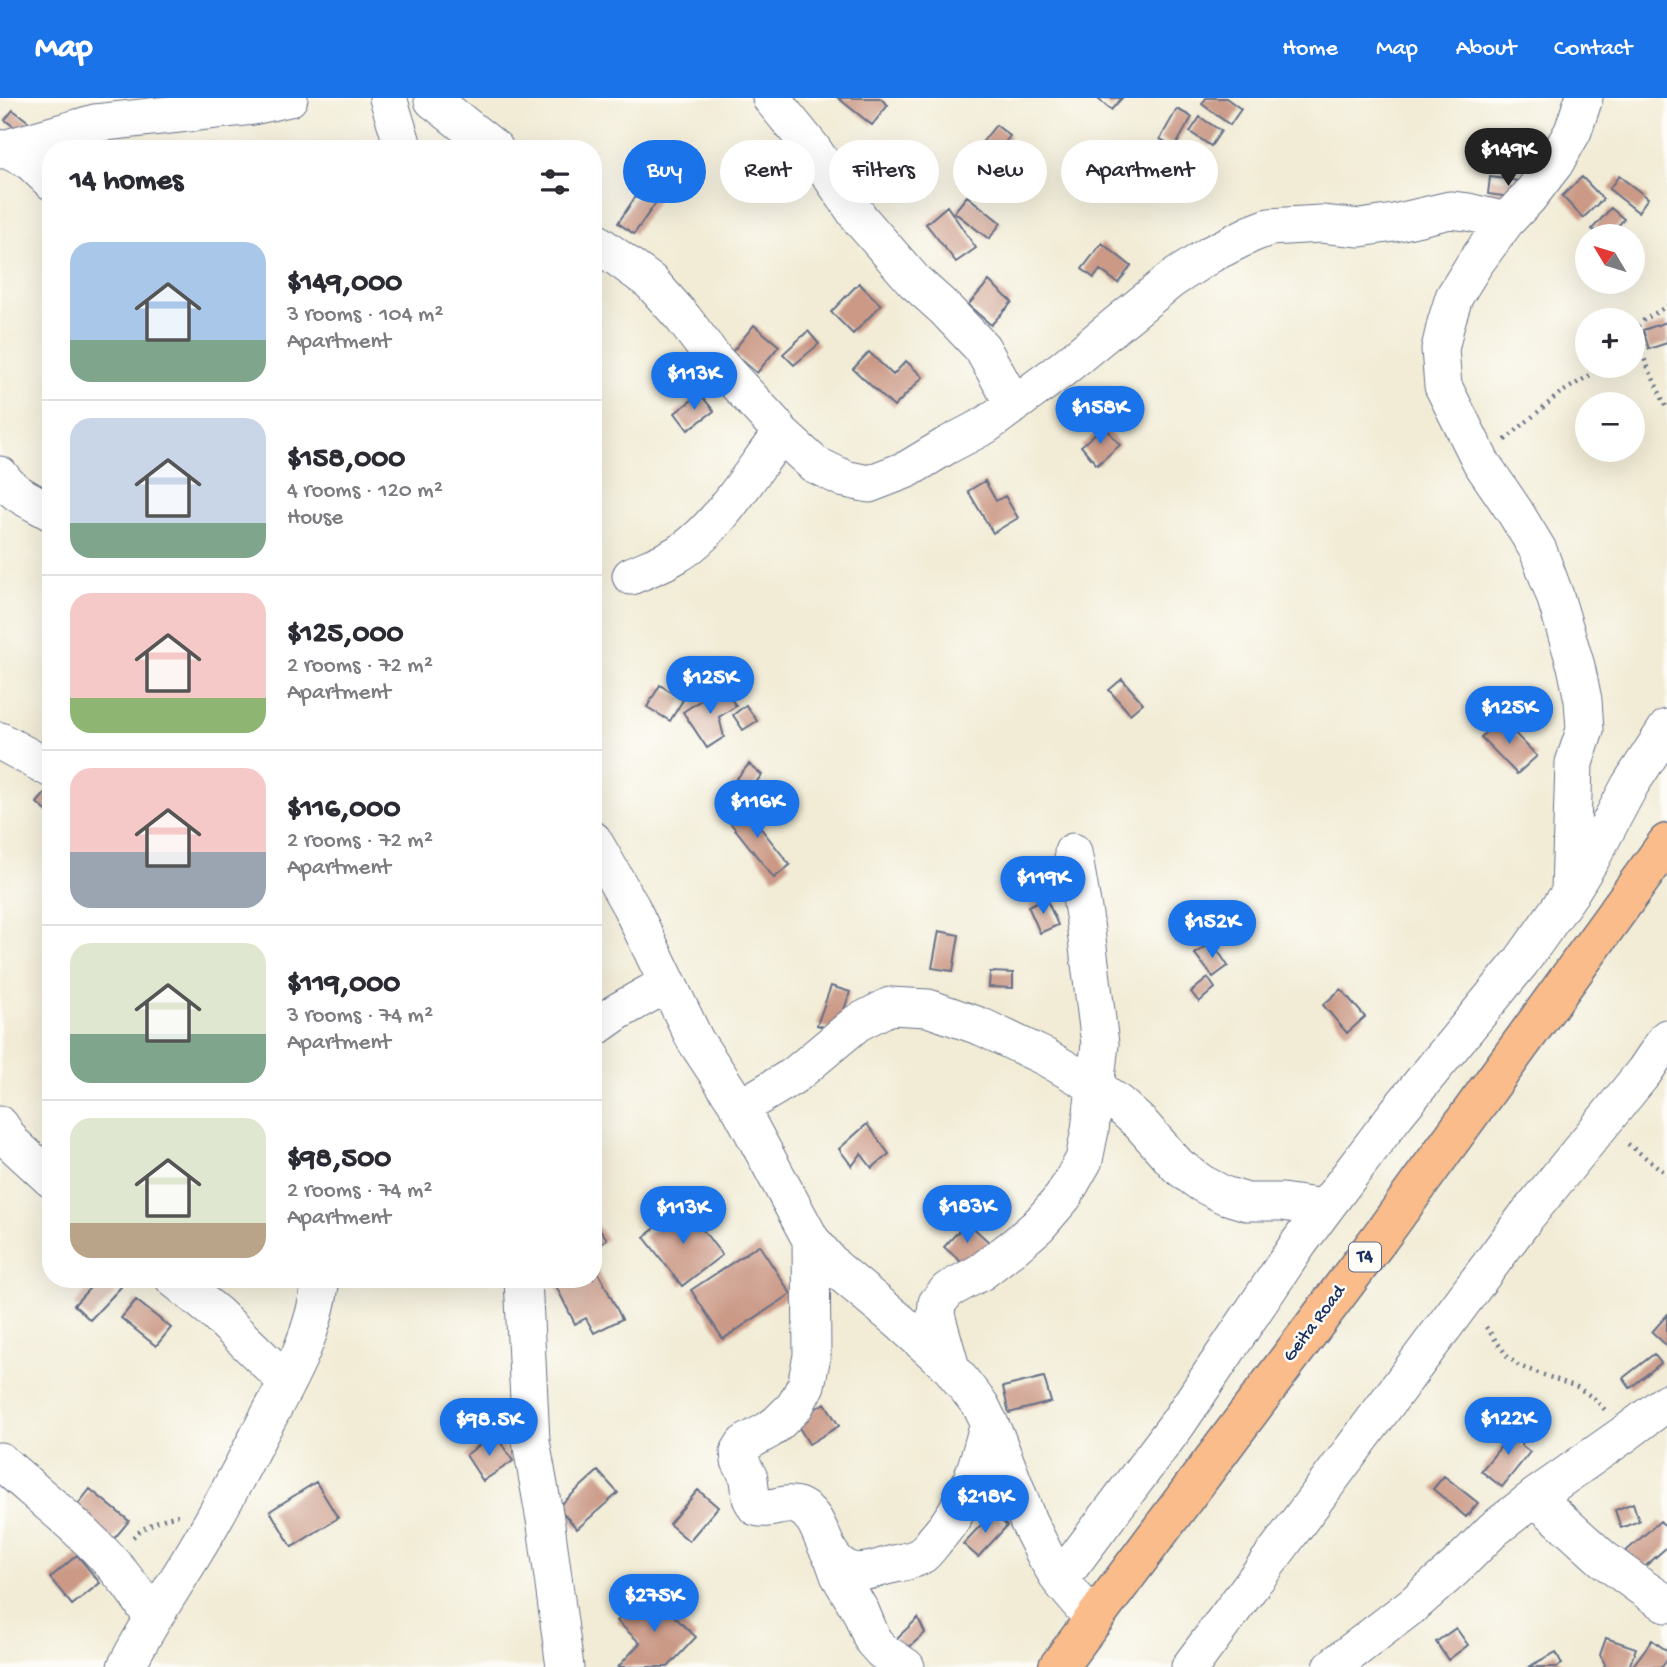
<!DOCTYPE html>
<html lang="en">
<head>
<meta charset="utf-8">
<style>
	body { margin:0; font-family:"Gochi Hand",sans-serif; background:#f7f7f7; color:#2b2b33; height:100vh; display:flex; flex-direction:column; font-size:26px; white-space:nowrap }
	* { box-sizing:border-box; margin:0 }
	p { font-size:23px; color:#7c7c81 }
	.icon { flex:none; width:38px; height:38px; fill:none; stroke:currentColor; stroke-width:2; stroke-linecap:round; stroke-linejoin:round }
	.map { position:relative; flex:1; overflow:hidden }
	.panel { position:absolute; left:42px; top:42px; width:560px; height:1148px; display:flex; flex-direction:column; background:#fff; border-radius:28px; box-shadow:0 7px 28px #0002 }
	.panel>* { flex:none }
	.hud { position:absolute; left:623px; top:42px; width:665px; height:63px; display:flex; gap:14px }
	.needle { width:46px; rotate:308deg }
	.buttons { position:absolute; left:1575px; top:126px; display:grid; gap:14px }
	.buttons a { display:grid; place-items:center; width:70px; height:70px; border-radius:50%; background:#fff; box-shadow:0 7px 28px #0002; font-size:35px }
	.price { position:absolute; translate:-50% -60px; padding:0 16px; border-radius:24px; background:#1a73e8; color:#fff; font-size:23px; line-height:46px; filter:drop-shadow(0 2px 4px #0008) }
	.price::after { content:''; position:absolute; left:50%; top:42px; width:21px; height:16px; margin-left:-10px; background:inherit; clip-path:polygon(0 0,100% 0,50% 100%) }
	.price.active { background:#222; color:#fff }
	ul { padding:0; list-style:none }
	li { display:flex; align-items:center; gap:21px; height:175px; padding:0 28px }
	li+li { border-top:2px solid #e1e1e2 }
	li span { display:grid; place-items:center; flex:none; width:196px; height:140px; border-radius:21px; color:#555 }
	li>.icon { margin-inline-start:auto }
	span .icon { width:84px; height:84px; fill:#fffc; stroke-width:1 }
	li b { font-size:30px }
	h2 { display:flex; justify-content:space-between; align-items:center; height:84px; padding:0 28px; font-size:30px }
	.pill { padding:0 24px; border-radius:32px; background:#fff; box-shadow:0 7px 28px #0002; font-size:24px; line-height:63px }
	.pill.active { background:#1a73e8; color:#fff }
	header { display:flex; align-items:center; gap:42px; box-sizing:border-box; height:98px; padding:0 35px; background:#1a73e8; color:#fff }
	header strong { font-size:33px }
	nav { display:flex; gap:38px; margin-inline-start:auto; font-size:24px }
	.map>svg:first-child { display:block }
</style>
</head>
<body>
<header>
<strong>Map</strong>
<nav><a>Home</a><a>Map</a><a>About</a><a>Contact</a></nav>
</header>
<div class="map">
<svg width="1667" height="1569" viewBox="0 0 1667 1569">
	<rect width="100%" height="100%" fill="#fdfcf7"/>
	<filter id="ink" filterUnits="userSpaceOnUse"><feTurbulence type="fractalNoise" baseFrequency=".0143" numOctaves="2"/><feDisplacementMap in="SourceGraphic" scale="14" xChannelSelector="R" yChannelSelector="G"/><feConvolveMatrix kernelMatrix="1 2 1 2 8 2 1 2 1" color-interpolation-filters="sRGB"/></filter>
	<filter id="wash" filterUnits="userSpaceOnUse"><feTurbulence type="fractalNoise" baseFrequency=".00686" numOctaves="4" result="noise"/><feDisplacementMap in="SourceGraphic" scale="28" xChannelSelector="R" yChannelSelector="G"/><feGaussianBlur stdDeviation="1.57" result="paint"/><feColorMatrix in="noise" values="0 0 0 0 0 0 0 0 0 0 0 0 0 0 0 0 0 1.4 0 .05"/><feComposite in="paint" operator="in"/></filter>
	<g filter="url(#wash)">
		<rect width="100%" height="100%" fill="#f2ecd6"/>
		<g id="blocks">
			<path fill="#cb9986" d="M838 0H880L888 7 872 27Z
				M1097 0H1122L1111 12Z
				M1206 0H1226L1241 11 1230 27 1202 6Z
				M1177 11 1192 19 1175 49 1160 41Z
				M13 12 29 24 21 34 5 22Z
				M1200 19 1221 33 1211 48 1190 34Z
				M996 27 1010 38 990 63 976 52Z
				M1152 52 1165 63 1155 74 1142 63Z
				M1097 69 1106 84 1089 95 1079 81Z
				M1619 78 1648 100 1638 114 1609 91Z
				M1490 79 1527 84 1525 101 1488 96Z
				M1582 79 1603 101 1583 120 1562 98Z
				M642 89 659 100 634 136 618 125Z
				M967 98 1001 125 989 141 954 114Z
				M947 108 976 150 956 164 926 126Z
				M1611 110 1624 121 1609 138H1601L1592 131Z
				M1102 145 1131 168 1118 185 1100 172 1094 180 1082 171Z
				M989 183 1012 204 991 227 968 207Z
				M859 185 881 207 853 236 831 214Z
				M1667 224V245L1649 251 1643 232Z
				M754 227 779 248 757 275 732 254Z
				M808 233 819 246 794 267 783 256Z
				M869 254 893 277 906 263 923 279 894 309 853 271Z
				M700 296 714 313 688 332 675 315Z
				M1104 328 1120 347 1097 367 1081 348Z
				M985 383 996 403 1005 398 1018 420 993 435 968 393Z
				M1122 581 1143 605 1130 616 1109 592Z
				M660 587 683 602 670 623 647 609Z
				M722 588 736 608 719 619 724 639 707 650 683 614Z
				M746 607 757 623 743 632 733 617Z
				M1500 620 1537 658 1517 676 1481 639Z
				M749 666 762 677 740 704 727 692Z
				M51 688V717L37 705Z
				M740 704 790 767 774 780 724 717Z
				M1046 800 1058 827 1040 835 1028 808Z
				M939 833 959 837 953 873 932 870Z
				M1212 844 1228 868 1213 879 1195 856Z
				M990 874 1013 875V890L989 889Z
				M1208 880 1215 890 1199 904 1191 894Z
				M831 888 850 894 837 933 817 927Z
				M1341 891 1365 919 1347 935 1323 907Z
				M867 1026 889 1056 872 1070 861 1056 852 1068 839 1051Z
				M684 1107 722 1157 682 1188 644 1139Z
				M593 1122 607 1141 593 1151Z
				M967 1124 990 1145 968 1170 944 1149Z
				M759 1147 791 1196 723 1241 691 1192Z
				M593 1164 622 1221 594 1235 586 1220 575 1226 555 1186 565 1181H593Z
				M98 1181H112L121 1189 90 1222 74 1207Z
				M136 1202 171 1230 156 1248 121 1220Z
				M1667 1217V1248L1652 1234Z
				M1654 1256 1661 1265 1630 1290 1623 1280Z
				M1044 1279 1051 1304 1009 1315 1003 1289Z
				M825 1305 839 1328 809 1346 795 1323Z
				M1519 1326 1530 1335 1521 1347 1530 1354 1502 1389 1481 1373Z
				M495 1336 513 1363 483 1383 466 1357Z
				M598 1373 618 1395 577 1431 558 1409Z
				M1444 1378 1478 1405 1466 1419 1433 1391Z
				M316 1384 338 1420 292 1449 270 1413Z
				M90 1391 129 1423 113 1442 75 1410Z
				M698 1392 718 1409 689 1443 669 1426Z
				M1633 1405 1639 1423 1621 1430 1615 1412Z
				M993 1414 1007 1428 978 1459 963 1446Z
				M1660 1423 1667 1430V1449L1641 1472 1625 1454Z
				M77 1457 100 1485 72 1507 50 1480Z
				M646 1492 696 1539 668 1569H618L640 1545 617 1523Z
				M918 1520 925 1535 906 1552 896 1541Z
				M1456 1530 1468 1547 1448 1562 1436 1544Z
				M1606 1540 1636 1550 1629 1569H1604L1605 1566 1600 1557Z
				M1652 1542 1667 1553V1562L1662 1569H1632Z
				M1556 1554 1562 1566 1557 1569H1528Z"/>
		</g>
	</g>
	<g filter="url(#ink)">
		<use href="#blocks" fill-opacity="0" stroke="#667188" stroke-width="2"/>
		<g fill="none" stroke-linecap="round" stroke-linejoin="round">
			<g stroke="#667188" stroke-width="39">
				<path id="minor" d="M388 0 404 51
					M771 0 811 49 860 121 914 183 945 211 982 250 1014 307
					M433 2 495 51
					M6 51 31 64 51 83
					M0 52 95 25 253 8 289 0
					M593 142 651 184 683 220 714 261 776 328 780 335 777 341C750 376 715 435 676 457 662 466 646 471 631 478
					M780 335 814 366 845 381 869 386 908 371 946 348 986 327 1061 272 1171 182 1211 156 1251 136 1269 129 1321 126 1360 130 1394 125 1450 112 1468 114 1506 123
					M0 377C12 396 32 403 51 414
					M0 643 51 671
					M593 742 631 809 695 942 740 1010 811 1142 834 1169 899 1223 951 1270 981 1308 996 1339 1028 1423 1045 1457 1060 1482 1093 1521
					M1570 793 1574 665 1585 632 1583 602 1576 568 1555 498 1538 452 1515 414 1481 364 1443 288 1440 251 1446 225 1454 199 1475 165 1506 123 1528 100 1555 65 1573 33 1584 0
					M593 931 617 914 668 885
					M740 1010 795 977 857 925 890 908 928 910 982 929 1045 959 1095 988 1120 1007 1141 1026 1178 1068 1201 1085 1224 1097 1247 1104H1282L1325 1110
					M0 1027 12 1045 51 1081
					M811 1142 812 1258 806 1287 795 1308 778 1325 769 1332 744 1346 739 1354 740 1363 749 1380 751 1400 756 1409C769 1414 785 1403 798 1408 825 1419 819 1456 845 1470 857 1477 874 1472 886 1468 897 1465 914 1463 922 1457 927 1453 932 1446 936 1441 967 1407 978 1367 989 1324
					M174 1181 217 1216 287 1284
					M523 1181 531 1343 546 1427 565 1569
					M951 1270 936 1217 937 1205 948 1192 981 1174 1016 1147 1038 1128 1063 1099 1084 1062 1090 1032 1100 946 1084 817 1073 754
					M0 1363C54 1411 116 1456 152 1520
					M1535 1399 1602 1460 1640 1488 1667 1506
					M834 1463 839 1477 861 1514 873 1543 882 1553 906 1569
					M1060 1482 1178 1325 1299 1145 1325 1110 1396 1016 1521 864 1570 795 1592 759 1630 687 1667 630
					M126 1569C146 1529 171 1493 194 1455 219 1414 241 1371 263 1329 290 1279 314 1238 321 1181
					M1190 1569 1525 1120 1644 974 1667 940
					M1332 1569 1414 1506 1455 1470 1494 1431 1535 1399 1626 1335 1667 1304"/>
			</g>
			<g stroke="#667188" stroke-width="41">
				<path id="highway" d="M1058 1569 1387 1130 1667 745"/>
			</g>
			<path stroke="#667188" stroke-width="4.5" stroke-dasharray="2 5" stroke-linecap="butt" d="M1633 233 1644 222 1667 208
				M1633 236 1667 311
				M1505 342 1559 296 1605 268
				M1628 1046 1667 1076
				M1486 1229 1508 1259 1519 1268 1577 1289 1595 1301 1605 1312
				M133 1439C146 1427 161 1421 178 1417"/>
			<use href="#minor" stroke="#fff" stroke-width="37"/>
			<use href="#highway" stroke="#f9bc8a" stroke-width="38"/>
		</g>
	</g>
	<g text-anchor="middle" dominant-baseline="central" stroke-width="5" stroke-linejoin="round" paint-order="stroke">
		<rect fill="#fdfcf7" stroke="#5f6c8c" stroke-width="2" x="1349" y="1144.5" width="32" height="29" rx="5"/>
		<g font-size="18" font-weight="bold" fill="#1b2f5e">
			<text x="1365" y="1159">T4</text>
		</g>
		<g font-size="19" fill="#1b2f5e" stroke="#fdfcf7">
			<text transform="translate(1315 1226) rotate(-53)">Geita Road</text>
		</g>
	</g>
</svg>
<div class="buttons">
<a><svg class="needle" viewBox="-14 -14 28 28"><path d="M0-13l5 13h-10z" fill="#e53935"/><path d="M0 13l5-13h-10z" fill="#7c7c81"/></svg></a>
<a>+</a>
<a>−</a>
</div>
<b class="price active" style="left:1508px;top:90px">$149K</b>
<b class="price" style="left:694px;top:314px">$113K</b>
<b class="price" style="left:1100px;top:348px">$158K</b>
<b class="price" style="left:710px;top:618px">$125K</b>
<b class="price" style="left:1509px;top:648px">$125K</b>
<b class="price" style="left:757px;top:742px">$116K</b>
<b class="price" style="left:1043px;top:818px">$119K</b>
<b class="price" style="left:1212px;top:862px">$152K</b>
<b class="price" style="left:967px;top:1147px">$183K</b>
<b class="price" style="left:683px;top:1148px">$113K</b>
<b class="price" style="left:1508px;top:1359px">$122K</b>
<b class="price" style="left:489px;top:1360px">$98.5K</b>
<b class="price" style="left:985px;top:1437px">$218K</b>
<b class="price" style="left:654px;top:1536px">$275K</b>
<div class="hud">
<a class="pill active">Buy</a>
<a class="pill">Rent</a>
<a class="pill">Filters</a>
<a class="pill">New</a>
<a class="pill">Apartment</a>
</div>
<section class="panel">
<h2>14 homes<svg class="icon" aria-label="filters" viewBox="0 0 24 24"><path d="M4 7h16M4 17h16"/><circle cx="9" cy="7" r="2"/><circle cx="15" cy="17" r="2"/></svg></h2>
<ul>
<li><span style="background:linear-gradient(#a9c7e8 70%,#7fa58c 0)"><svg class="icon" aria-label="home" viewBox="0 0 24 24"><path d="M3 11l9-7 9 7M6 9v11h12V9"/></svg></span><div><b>$149,000</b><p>3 rooms · 104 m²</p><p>Apartment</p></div></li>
<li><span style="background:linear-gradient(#c9d6e8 75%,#7fa58c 0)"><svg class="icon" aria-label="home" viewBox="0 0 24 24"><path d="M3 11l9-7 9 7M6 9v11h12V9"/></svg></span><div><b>$158,000</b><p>4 rooms · 120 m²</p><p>House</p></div></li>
<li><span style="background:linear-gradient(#f6c9c9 75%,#8fb573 0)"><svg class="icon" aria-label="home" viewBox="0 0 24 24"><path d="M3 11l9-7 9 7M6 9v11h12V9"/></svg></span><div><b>$125,000</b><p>2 rooms · 72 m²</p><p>Apartment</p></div></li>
<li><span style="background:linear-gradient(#f6c9c9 60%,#9aa5b1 0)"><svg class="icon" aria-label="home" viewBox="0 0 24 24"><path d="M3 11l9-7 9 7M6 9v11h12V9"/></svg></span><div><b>$116,000</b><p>2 rooms · 72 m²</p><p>Apartment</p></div></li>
<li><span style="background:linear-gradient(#dfe7d0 65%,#7fa58c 0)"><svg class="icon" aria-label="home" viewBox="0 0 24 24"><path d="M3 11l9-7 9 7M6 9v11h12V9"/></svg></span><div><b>$119,000</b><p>3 rooms · 74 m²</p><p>Apartment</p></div></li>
<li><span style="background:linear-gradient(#dfe7d0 75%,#b9a48a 0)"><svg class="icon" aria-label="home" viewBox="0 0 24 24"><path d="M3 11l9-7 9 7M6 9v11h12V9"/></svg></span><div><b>$98,500</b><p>2 rooms · 74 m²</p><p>Apartment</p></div></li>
</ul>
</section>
</div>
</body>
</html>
